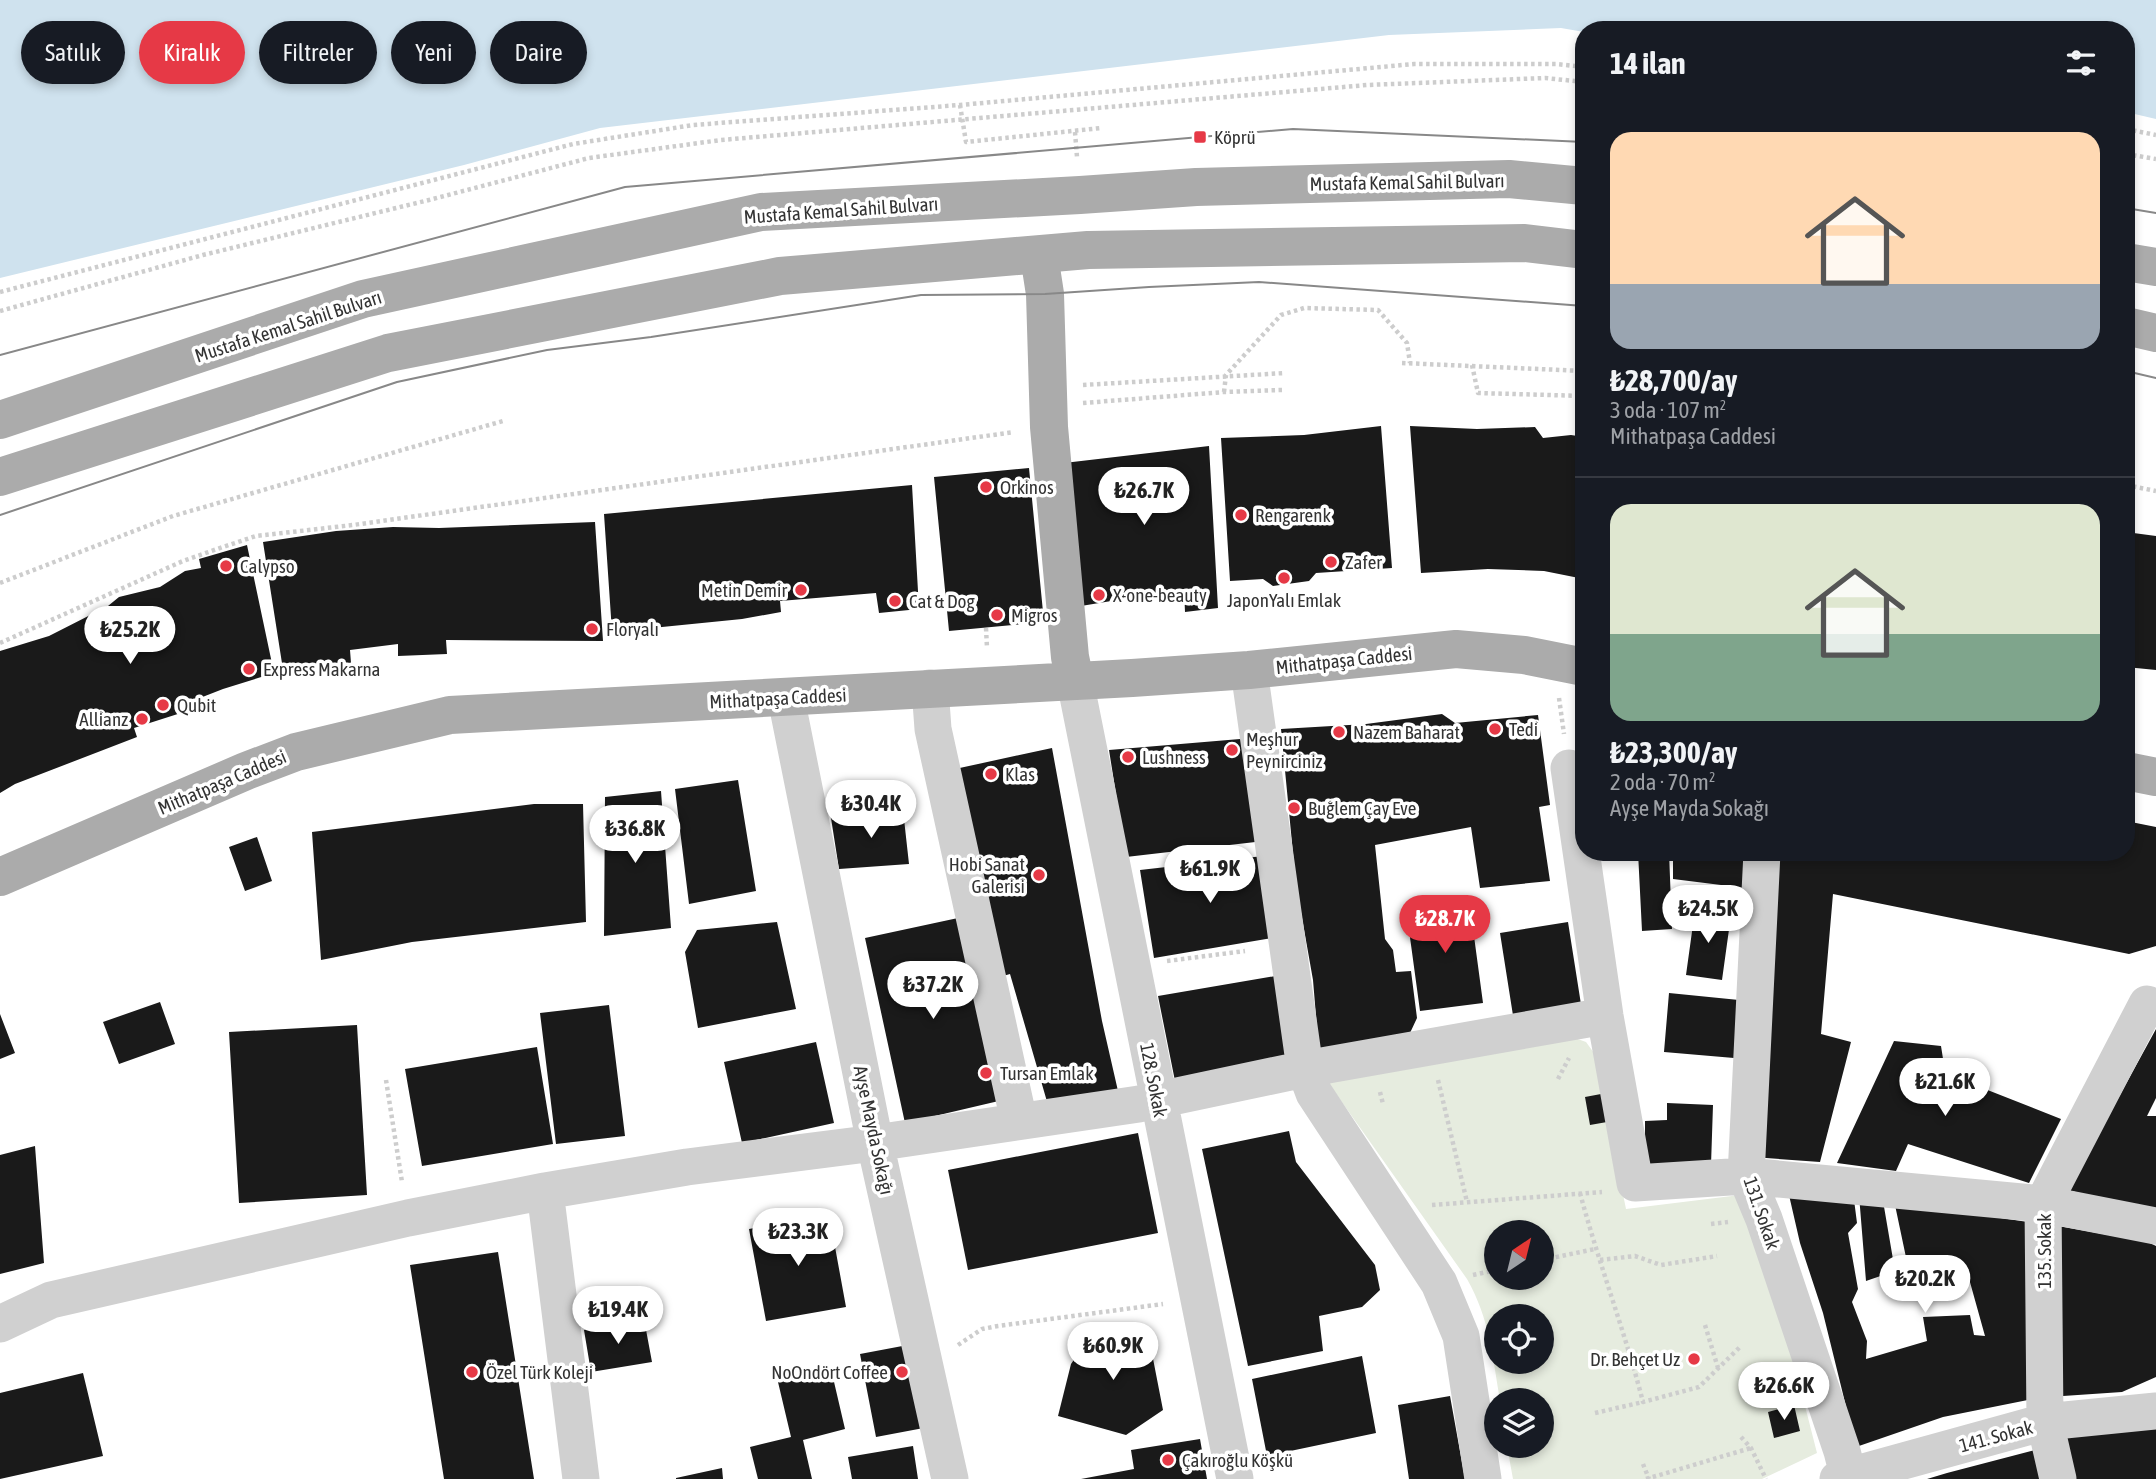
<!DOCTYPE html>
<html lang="tr">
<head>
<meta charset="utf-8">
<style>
	body { margin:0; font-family:"Asap Condensed",sans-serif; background:#20242c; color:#f1f3f6; height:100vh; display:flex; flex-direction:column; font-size:26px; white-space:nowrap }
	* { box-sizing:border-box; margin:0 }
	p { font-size:23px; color:#9ea1a6 }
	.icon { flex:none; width:38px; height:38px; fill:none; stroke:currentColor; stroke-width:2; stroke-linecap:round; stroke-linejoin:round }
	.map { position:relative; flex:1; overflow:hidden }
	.sheet { position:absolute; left:1575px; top:21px; width:560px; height:840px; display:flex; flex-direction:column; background:#171b24; border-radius:28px; box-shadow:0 4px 10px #0003 }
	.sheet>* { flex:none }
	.hud { position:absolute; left:21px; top:21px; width:665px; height:63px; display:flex; gap:14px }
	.needle { width:46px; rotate:35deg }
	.fabs { position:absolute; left:1484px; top:1220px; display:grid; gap:14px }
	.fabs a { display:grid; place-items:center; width:70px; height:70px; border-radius:50%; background:#171b24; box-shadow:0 4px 10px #0003; font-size:35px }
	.price { position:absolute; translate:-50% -60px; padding:0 16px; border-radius:24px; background:#fff; color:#222; font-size:23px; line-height:46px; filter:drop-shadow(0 2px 4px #0008) }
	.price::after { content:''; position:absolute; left:50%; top:42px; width:21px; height:16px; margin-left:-10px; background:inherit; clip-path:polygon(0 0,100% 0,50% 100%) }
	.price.active { background:#e63946; color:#fff }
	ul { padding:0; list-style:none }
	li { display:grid; align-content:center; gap:14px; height:371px; padding:0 35px }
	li+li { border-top:2px solid #363941 }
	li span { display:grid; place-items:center; height:217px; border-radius:21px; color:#555 }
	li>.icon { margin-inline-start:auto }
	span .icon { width:126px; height:126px; fill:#fffc; stroke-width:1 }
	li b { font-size:30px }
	h2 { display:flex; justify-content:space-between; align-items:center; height:84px; padding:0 35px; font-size:30px }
	.chip { padding:0 24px; border-radius:32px; background:#171b24; box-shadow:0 4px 10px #0003; font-size:24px; line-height:63px }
	.chip.active { background:#e63946; color:#fff }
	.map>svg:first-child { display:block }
</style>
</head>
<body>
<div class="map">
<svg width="2156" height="1479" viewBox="0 0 2156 1479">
	<rect width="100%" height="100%" fill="#fff"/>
	<path fill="#e6ecdf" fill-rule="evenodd" d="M1572 1037 1586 1042 1594 1053 1626 1209 1740 1195 1753 1202 1817 1453 1762 1479H1513L1507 1446H1542V1400H1500C1492 1354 1490 1320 1467 1279L1327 1081ZM1496 1232H1542V1278H1496ZM1496 1316H1542V1362H1496Z"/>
	<path fill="#cfe2ee" d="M0 0H2156V119L2126 112V30H1584V32L1561 28 1389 35 600 128 464 165 0 278Z"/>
	<path fill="#1a1a1a" d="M1381 426 1392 568 1316 573 1309 581 1273 586 1263 579 1230 581 1221 438 1304 435Z
		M1410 426 1477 429 1535 427 1543 438 1571 435 1584 437V579L1544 571 1488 569 1421 573Z
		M1209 446 1218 608 1185 612 1184 589 1081 606 1064 463Z
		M1029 468 1044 622 949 631 934 477Z
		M912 485 919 609 879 613 876 593 780 601 781 612 742 619 612 632 604 514Z
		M595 522 603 641 446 640 447 654 398 656V644L350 650 351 663 284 676 263 542 336 531 393 527 439 528Z
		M2126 532 2156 536V670L2126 667Z
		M247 545 274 673 223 689 182 705 184 712 134 728 137 737 15 784 0 793V651L49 636 108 606 119 597 160 587 185 571 201 568 199 559Z
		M1442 714 1455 723 1538 715 1550 805 1539 807 1550 881 1480 888 1471 827 1375 845 1385 939 1393 950 1396 972 1411 971 1417 1018 1410 1033 1319 1052 1313 980 1296 884 1281 729 1366 724Z
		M1252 738 1264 841 1126 857 1109 750Z
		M1052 748 1102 1021 1118 1091 1048 1105 1010 974 1003 976 955 769Z
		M738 780 756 891 689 904 675 789Z
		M661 791 671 928 604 936 605 797Z
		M534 804H583L586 922 412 942 321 960 312 832Z
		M903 810 909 864 839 869 831 818Z
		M2126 821 2156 827V946L2129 954 1833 894 1821 1034 1851 1042 1820 1162 1752 1157 1773 852H2126Z
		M257 837 272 881 245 891 229 847Z
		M1638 852H1669L1672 929 1642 931Z
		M1673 852H1754L1753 889 1673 879Z
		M1273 855 1278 937 1154 958 1140 870Z
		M1469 899 1483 1003 1420 1011 1406 908Z
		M1695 910 1731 915 1722 980 1686 975Z
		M958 918 1003 1100 905 1123 865 938Z
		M777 922 796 1009 698 1028 685 952 697 930Z
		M1568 922 1583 1017 1515 1028 1500 933Z
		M1281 975 1294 1055 1175 1081 1158 996Z
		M1669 993 1739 1000 1734 1058 1664 1052Z
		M160 1002 175 1044 119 1064 103 1022Z
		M609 1005 625 1136 556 1144 540 1013Z
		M0 1014 15 1053 0 1059Z
		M357 1025 367 1195 239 1203 229 1032Z
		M2156 1029V1098L2147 1116H2156V1213L2068 1190Z
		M1894 1041 1941 1046 1944 1065 1989 1081 1985 1089 2061 1119 2029 1183 1908 1144 1896 1171 1837 1163Z
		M816 1042 834 1123 742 1143 724 1062Z
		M537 1047 553 1144 422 1166 405 1069Z
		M1601 1094 1607 1122 1590 1125 1585 1097Z
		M1667 1103 1713 1105 1711 1165H1645V1121L1667 1120Z
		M1289 1131 1296 1162 1375 1265 1380 1290 1362 1307 1319 1316 1323 1351 1248 1366 1202 1149Z
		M1138 1133 1158 1233 968 1270 948 1170Z
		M35 1146 44 1263 0 1274V1155Z
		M1786 1182 1853 1192 1857 1223 1848 1233 1858 1289 1852 1302 1867 1341 1866 1359 1927 1341 1923 1317 1970 1315 1974 1335 1985 1336 1968 1275 1947 1274 1911 1281 1895 1205 1939 1209 2028 1222 2038 1398 1943 1417 1856 1447 1823 1313 1800 1243Z
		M1859 1195H1882L1895 1271 1866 1281Z
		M829 1214 846 1307 766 1321 749 1229Z
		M2058 1226 2148 1242 2156 1246V1377L2122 1392 2063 1396Z
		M498 1252 534 1479H444L410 1265Z
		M644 1319 652 1362 591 1372 584 1330Z
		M1099 1324 1148 1333 1163 1410 1126 1435 1058 1416 1071 1364Z
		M913 1344 929 1427 876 1437 860 1354Z
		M1362 1356 1376 1433 1267 1456 1252 1379Z
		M831 1369 845 1429 803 1440 812 1479H758L750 1447 791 1437 778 1382Z
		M83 1373 103 1456 0 1479V1393Z
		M1450 1396 1465 1479H1409L1398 1405Z
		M1794 1405 1800 1431 1774 1438 1768 1412Z
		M2156 1424V1479H2067L2060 1432Z
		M1200 1439 1207 1479H1081L1134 1469 1131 1450Z
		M913 1446 918 1479H852L848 1457Z
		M2046 1447 2052 1479H1927L1947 1473Z
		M722 1468 723 1479H676V1478Z"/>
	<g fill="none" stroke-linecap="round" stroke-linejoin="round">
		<path stroke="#cdcdcd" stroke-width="4.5" stroke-dasharray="3.5 3.5" stroke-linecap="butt" d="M960 105 966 142 1101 128
			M2126 129 2156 135
			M1075 132 1077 157
			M2126 154 2156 159
			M0 292 573 144 693 125 960 105 1414 64H1556L1584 67
			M0 311 203 255 429 200 589 158 721 140 1367 85 1545 78 1584 82
			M1402 363 1584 371
			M1472 365 1478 393 1584 396
			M1083 385 1285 373
			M1224 392 1226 375 1281 315 1304 308 1378 310 1407 343 1410 363
			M1083 403 1224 392 1282 390
			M2126 485 2156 491
			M0 583 173 516 503 421
			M986 628 987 648
			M0 643 183 561 217 549 256 536 353 525 1014 432
			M1559 698 1564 734
			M1167 961 1245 951
			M1558 1079 1569 1058
			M386 1080 402 1182
			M1438 1080 1467 1202
			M1380 1092 1383 1104
			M1580 1193C1599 1264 1625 1332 1643 1402L1699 1387 1740 1347
			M1432 1205 1602 1192
			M1711 1224 1728 1222
			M1542 1260 1595 1249
			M1600 1260 1635 1256 1661 1265 1717 1256
			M1473 1275 1496 1270
			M1705 1325 1718 1368
			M958 1345 982 1329 998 1326 1163 1304
			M1595 1413 1643 1402
			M1741 1437 1751 1448 1766 1479
			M1643 1464 1649 1479
			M1646 1479 1751 1448"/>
		<path stroke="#d0d0d0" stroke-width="37" d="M1249 670 1305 1069 1314 1093 1439 1283 1461 1336 1483 1479
			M1075 681 1235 1479
			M930 688 933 729 1019 1121
			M786 698 875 1143 950 1479
			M1569 768 1605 1016 1635 1183 1746 1176 2043 1204 2156 1226
			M1762 852 1746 1176 1764 1219 1842 1451 1849 1479
			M545 1191 581 1479
			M0 1324 51 1300 408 1218 545 1191 687 1167 875 1143 1139 1104 1305 1069 1605 1016
			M1838 1479 2045 1422 2156 1411
			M2058 1479 2045 1422 2043 1204 2147 1004 2156 1008"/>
		<path stroke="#ababab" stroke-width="38" d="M1039 255 1045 294 1049 427 1070 657 1075 681
			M2126 262 2156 267
			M2126 326 2156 333
			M0 420 363 299 761 212 1080 195 1196 187 1509 179 1584 186
			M0 477 388 353 780 276 1088 250 1525 243 1584 250
			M2126 771 2156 777
			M0 877 246 771 296 752 450 715 1132 678 1249 670 1456 649 1524 655 1584 667"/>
		<path stroke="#888" stroke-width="2" d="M2126 208 2156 213
			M0 355 625 187 1293 129 1584 142
			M2126 371 2156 378
			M0 515 397 382 547 350 651 337 921 295 1045 294 1149 287 1259 282 1584 306"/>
	</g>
	<g fill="#e63946" stroke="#fff" stroke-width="2.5">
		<rect x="1193" y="130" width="14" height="14" rx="3.5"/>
		<circle cx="986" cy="487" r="7"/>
		<circle cx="1241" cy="515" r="7"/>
		<circle cx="1331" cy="562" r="7"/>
		<circle cx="226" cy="566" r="7"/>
		<circle cx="1284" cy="578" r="7"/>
		<circle cx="801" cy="590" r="7"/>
		<circle cx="1099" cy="595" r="7"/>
		<circle cx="895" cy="601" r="7"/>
		<circle cx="997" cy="615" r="7"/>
		<circle cx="592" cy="629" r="7"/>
		<circle cx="249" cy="669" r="7"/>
		<circle cx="163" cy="705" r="7"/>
		<circle cx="142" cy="719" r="7"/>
		<circle cx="1495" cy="729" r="7"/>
		<circle cx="1339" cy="732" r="7"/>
		<circle cx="1232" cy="750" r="7"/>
		<circle cx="1128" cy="757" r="7"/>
		<circle cx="991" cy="774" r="7"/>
		<circle cx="1294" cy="808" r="7"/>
		<circle cx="1039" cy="875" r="7"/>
		<circle cx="986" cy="1073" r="7"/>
		<circle cx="1694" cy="1359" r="7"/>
		<circle cx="472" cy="1372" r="7"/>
		<circle cx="902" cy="1372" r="7"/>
		<circle cx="1168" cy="1460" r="7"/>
	</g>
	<g text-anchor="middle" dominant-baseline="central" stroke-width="7" stroke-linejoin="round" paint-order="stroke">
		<g font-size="19" fill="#333" stroke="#fff" text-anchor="start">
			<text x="1214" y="137">Köprü</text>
			<text x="1000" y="487">Orkinos</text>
			<text x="1255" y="515">Rengarenk</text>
			<text x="1345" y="562">Zafer</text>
			<text x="240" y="566">Calypso</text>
			<text x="787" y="590" text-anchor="end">Metin Demir</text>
			<text x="1113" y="595">X-one-beauty</text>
			<text x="1284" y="600" text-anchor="middle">JaponYalı Emlak</text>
			<text x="909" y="601">Cat &amp; Dog</text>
			<text x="1011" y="615">Migros</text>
			<text x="606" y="629">Floryalı</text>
			<text x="263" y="669">Express Makarna</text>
			<text x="177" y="705">Qubit</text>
			<text x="128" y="719" text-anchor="end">Allianz</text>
			<text x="1509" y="729">Tedi</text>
			<text x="1353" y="732">Nazem Baharat</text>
			<text x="1246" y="739">Meşhur<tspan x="1246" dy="22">Peynirciniz</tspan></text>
			<text x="1142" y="757">Lushness</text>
			<text x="1005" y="774">Klas</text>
			<text x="1308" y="808">Buğlem Çay Eve</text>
			<text x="1025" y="864" text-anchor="end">Hobi Sanat<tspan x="1025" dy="22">Galerisi</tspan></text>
			<text x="1000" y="1073">Tursan Emlak</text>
			<text x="1680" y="1359" text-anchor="end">Dr. Behçet Uz</text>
			<text x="486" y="1372">Özel Türk Koleji</text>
			<text x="888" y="1372" text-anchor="end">NoOndört Coffee</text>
			<text x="1182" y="1460">Çakıroğlu Köşkü</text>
		</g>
		<g font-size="19" fill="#333" stroke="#fff">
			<text transform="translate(1407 182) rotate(-1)">Mustafa Kemal Sahil Bulvarı</text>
			<text transform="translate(841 210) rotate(-4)">Mustafa Kemal Sahil Bulvarı</text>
			<text transform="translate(288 326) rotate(-18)">Mustafa Kemal Sahil Bulvarı</text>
			<text transform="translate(1344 660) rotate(-6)">Mithatpaşa Caddesi</text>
			<text transform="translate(778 698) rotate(-3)">Mithatpaşa Caddesi</text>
			<text transform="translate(222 782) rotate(-23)">Mithatpaşa Caddesi</text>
			<text transform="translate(1154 1080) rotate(79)">128. Sokak</text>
			<text transform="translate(874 1130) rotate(78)">Ayşe Mayda Sokağı</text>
			<text transform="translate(1762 1213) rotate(71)">131. Sokak</text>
			<text transform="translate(2044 1251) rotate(-90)">135. Sokak</text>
			<text transform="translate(1996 1436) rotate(-15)">141. Sokak</text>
		</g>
	</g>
</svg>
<div class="fabs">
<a><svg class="needle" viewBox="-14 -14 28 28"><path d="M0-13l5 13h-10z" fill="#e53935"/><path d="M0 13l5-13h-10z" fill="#9ea1a6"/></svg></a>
<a><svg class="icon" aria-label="locate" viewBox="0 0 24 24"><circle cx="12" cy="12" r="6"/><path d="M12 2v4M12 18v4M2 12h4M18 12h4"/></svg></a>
<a><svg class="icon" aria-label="layers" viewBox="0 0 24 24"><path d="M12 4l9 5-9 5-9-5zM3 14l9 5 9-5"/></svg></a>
</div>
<b class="price" style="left:1144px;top:527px">₺26.7K</b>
<b class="price" style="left:130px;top:666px">₺25.2K</b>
<b class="price" style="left:871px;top:840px">₺30.4K</b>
<b class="price" style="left:635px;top:865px">₺36.8K</b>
<b class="price" style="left:1210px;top:905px">₺61.9K</b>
<b class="price" style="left:1708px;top:945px">₺24.5K</b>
<b class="price active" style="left:1445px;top:955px">₺28.7K</b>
<b class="price" style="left:933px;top:1021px">₺37.2K</b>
<b class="price" style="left:1945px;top:1118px">₺21.6K</b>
<b class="price" style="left:798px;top:1268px">₺23.3K</b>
<b class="price" style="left:1925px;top:1315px">₺20.2K</b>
<b class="price" style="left:618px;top:1346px">₺19.4K</b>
<b class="price" style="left:1113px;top:1382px">₺60.9K</b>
<b class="price" style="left:1784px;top:1422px">₺26.6K</b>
<div class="hud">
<a class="chip">Satılık</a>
<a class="chip active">Kiralık</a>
<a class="chip">Filtreler</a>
<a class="chip">Yeni</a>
<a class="chip">Daire</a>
</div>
<section class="sheet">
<h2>14 ilan<svg class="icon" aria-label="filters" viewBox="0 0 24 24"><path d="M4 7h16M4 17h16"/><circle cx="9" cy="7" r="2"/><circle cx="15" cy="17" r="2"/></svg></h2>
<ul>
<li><span style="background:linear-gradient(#ffd9b3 70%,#9aa5b1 0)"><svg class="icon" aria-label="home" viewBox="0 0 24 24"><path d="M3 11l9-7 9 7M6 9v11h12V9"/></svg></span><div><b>₺28,700/ay</b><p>3 oda · 107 m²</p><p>Mithatpaşa Caddesi</p></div></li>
<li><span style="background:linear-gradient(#dfe7d0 60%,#7fa58c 0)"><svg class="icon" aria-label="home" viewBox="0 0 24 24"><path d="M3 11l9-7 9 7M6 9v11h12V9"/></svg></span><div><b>₺23,300/ay</b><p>2 oda · 70 m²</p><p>Ayşe Mayda Sokağı</p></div></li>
</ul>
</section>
</div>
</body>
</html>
